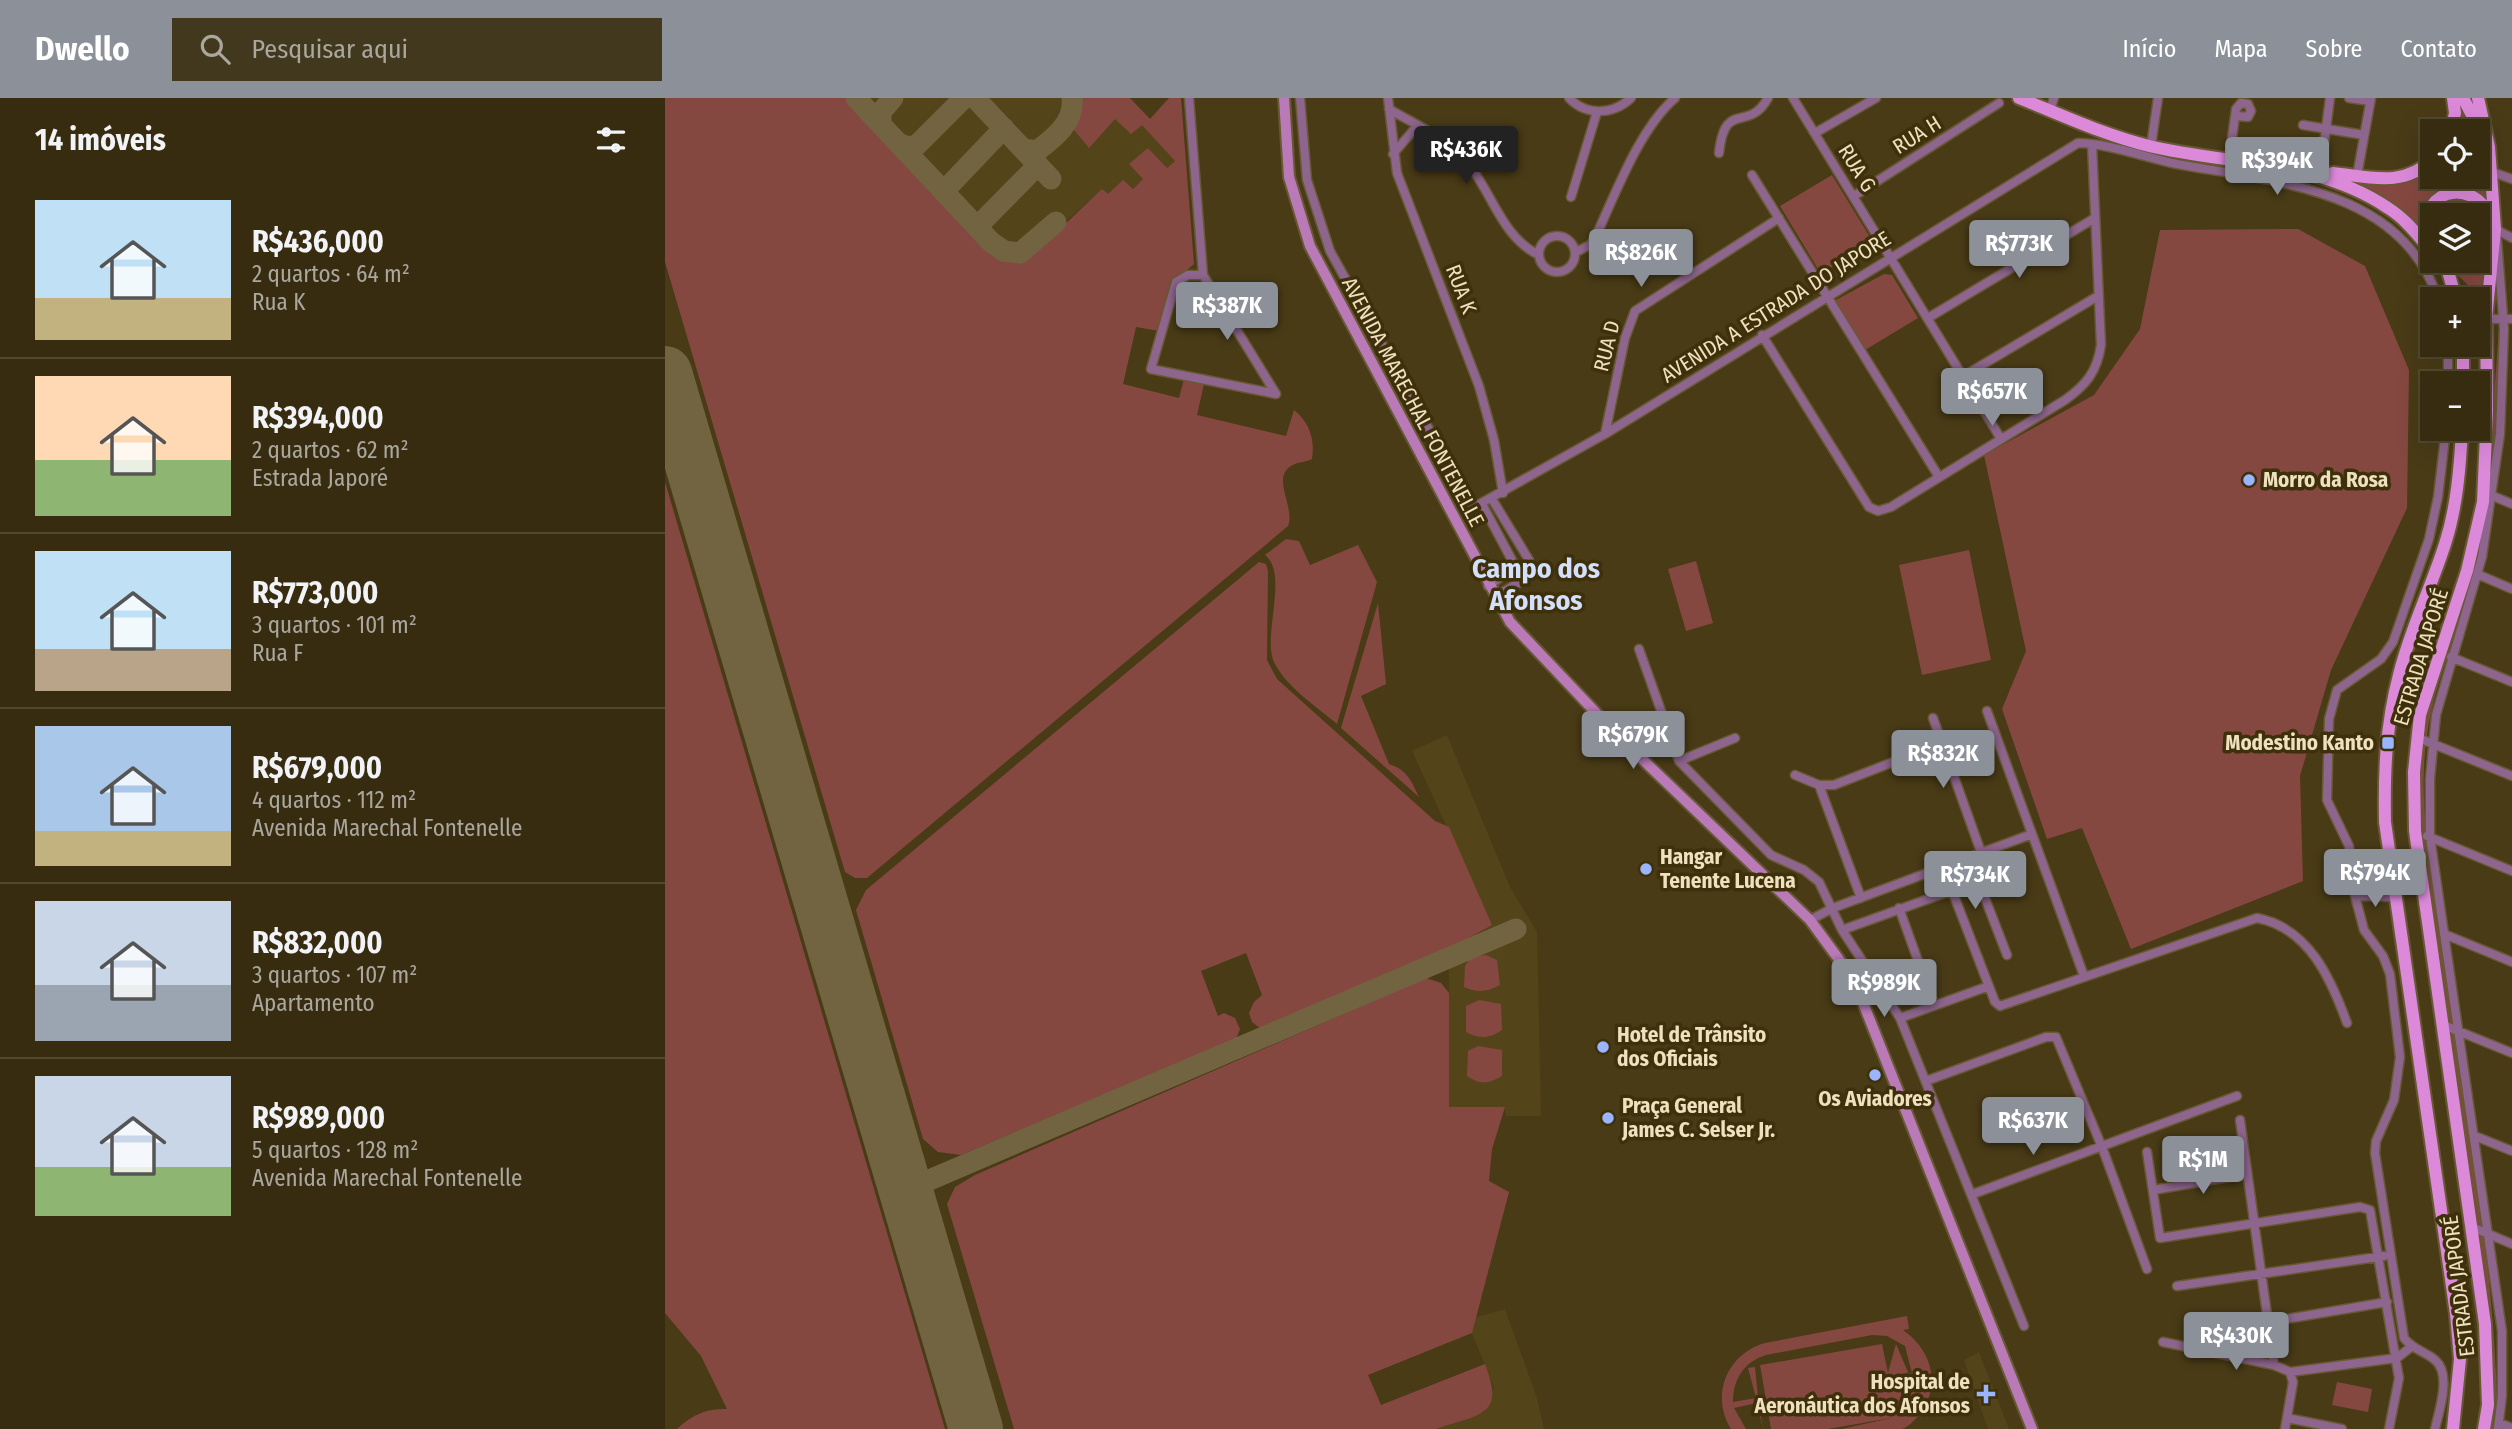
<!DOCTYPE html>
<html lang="pt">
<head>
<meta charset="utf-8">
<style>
	body { margin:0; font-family:"Fira Sans Condensed",sans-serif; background:#42381e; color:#f1f3f6; height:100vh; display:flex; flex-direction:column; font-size:26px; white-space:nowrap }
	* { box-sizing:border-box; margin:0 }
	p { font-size:23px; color:#aaa79f }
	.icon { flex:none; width:38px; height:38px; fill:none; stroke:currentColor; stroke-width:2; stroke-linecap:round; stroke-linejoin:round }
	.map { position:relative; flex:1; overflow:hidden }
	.drawer { display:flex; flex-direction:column; background:#372c10; width:665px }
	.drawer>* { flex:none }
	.fabs { position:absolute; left:1755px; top:21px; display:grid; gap:14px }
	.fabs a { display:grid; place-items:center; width:70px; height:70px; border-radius:0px; background:#372c10; box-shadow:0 7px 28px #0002,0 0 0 2px #514830; font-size:35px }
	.price { position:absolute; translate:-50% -60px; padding:0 16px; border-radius:7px; background:#8c9099; color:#fff; font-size:23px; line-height:46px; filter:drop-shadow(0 2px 4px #0008) }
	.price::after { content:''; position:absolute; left:50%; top:42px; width:21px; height:16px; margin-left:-10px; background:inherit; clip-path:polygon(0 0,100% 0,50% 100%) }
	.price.selected { background:#222; color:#fff }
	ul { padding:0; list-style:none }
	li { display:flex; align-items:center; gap:21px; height:175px; padding:0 35px }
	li+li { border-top:2px solid #514830 }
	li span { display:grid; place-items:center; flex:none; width:196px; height:140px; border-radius:0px; color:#555 }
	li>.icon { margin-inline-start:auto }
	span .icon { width:84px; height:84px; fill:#fffc; stroke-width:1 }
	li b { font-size:30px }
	h2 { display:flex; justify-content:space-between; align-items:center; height:84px; padding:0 35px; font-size:30px }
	header { display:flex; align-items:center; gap:42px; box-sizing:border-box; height:98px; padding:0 35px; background:#8c9099; color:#fff }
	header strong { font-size:33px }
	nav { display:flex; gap:38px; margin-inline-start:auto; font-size:24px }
	.search { width:490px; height:63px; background:#42381e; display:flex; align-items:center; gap:18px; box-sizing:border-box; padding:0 24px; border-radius:0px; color:#aaa79f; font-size:26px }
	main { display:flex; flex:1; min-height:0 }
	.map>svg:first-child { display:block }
</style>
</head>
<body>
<header>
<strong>Dwello</strong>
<div class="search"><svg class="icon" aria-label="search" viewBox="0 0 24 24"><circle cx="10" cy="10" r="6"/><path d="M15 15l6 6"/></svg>Pesquisar aqui</div>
<nav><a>Início</a><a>Mapa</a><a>Sobre</a><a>Contato</a></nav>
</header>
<main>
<section class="drawer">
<h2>14 imóveis<svg class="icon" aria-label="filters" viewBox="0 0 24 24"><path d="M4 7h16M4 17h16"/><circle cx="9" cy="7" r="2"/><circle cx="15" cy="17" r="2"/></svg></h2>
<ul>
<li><span style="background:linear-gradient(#bfe0f5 70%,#c2b280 0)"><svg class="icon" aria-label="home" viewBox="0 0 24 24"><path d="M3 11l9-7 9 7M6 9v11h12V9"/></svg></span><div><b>R$436,000</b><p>2 quartos · 64 m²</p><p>Rua K</p></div></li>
<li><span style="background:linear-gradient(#ffd9b3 60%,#8fb573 0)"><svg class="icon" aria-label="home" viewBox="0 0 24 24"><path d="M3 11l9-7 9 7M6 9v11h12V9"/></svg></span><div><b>R$394,000</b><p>2 quartos · 62 m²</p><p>Estrada Japoré</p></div></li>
<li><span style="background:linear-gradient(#bfe0f5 70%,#b9a48a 0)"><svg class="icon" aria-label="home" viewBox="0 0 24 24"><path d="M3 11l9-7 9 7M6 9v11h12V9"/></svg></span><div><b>R$773,000</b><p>3 quartos · 101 m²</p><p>Rua F</p></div></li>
<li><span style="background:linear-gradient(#a9c7e8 75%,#c2b280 0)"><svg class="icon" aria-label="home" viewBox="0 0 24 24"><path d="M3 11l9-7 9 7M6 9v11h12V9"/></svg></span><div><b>R$679,000</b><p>4 quartos · 112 m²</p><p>Avenida Marechal Fontenelle</p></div></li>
<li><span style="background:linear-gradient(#c9d6e8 60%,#9aa5b1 0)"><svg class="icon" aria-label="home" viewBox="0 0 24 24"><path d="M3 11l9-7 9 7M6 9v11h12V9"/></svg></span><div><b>R$832,000</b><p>3 quartos · 107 m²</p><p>Apartamento</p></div></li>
<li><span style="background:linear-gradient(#c9d6e8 65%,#8fb573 0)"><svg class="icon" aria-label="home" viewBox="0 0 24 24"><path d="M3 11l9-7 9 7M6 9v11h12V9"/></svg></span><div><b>R$989,000</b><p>5 quartos · 128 m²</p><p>Avenida Marechal Fontenelle</p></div></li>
</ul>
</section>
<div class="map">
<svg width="1847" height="1331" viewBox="0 0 1847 1331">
	<rect width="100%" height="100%" fill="#493b16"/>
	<path fill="#544419" d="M182 0H415V15L408 31 423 49 450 20 477 26 510 63 502 70 483 50 478 81 468 91 443 97 437 91 368 153 354 161H342L329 154Z
		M782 637 845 789 872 834 876 1018H841L840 1009H784V851L827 827 747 653Z
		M840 1211 871 1297 879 1331H771L819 1314 829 1289 807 1235 809 1220Z
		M1314 1254 1344 1331H1323L1299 1262Z"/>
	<path fill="#854840" d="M0 0H182L329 154C336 159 346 163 355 160 376 153 419 107 437 91L443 96 458 82 468 91 478 81 464 66 483 50 502 70 510 63 477 27 466 36 450 21 424 50 408 31 415 15V0H465L485 21 504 0H516L529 166 506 186 494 233 471 229 458 286 514 300 519 281 539 286 532 317 621 338 629 312C645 325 650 342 647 361 641 364 635 364 630 366 603 377 631 408 623 428L202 780H190L180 774 0 164Z
		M1792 0H1808L1822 51 1826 129 1815 211 1813 201 1805 198 1802 186 1777 163H1813V117H1768L1767 151 1736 115 1682 81 1737 77 1767 57 1768 79H1813V33H1784Z
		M1167 77 1208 144 1156 176 1115 108Z
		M1633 131 1700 168 1744 272 1742 410 1666 572 1635 678 1638 783 1466 851 1417 730 1382 741 1337 611 1361 553 1319 357 1429 297 1475 231 1495 132Z
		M1219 176 1227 177 1253 220 1200 252 1169 203Z
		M1834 232H1838C1833 299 1834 370 1819 436 1804 507 1766 582 1760 654 1753 731 1775 819 1787 896 1808 1038 1828 1174 1833 1319L1830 1331H1822L1826 1315 1787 965 1769 816 1753 728 1754 653 1772 565 1824 365Z
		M0 384 280 1331H12C29 1316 40 1311 62 1311L36 1258 0 1215Z
		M621 441 634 443 645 467 693 447 712 484 672 626C651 608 621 589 609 564 597 538 624 476 600 457Z
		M1304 452 1326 562 1257 577 1234 467Z
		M1031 463 1048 525 1021 533 1003 471Z
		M594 464 601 466 603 473 602 562 612 581 770 723 784 729 827 827 784 851 596 931 587 924 584 915 589 904 597 897 581 855 536 873 553 918 559 915 570 920 575 931 571 941 296 1057 273 1054 258 1041 191 812 201 792Z
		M713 505 721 586 696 598 724 666C742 672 746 682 754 699L676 630Z
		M821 857 832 862 835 887C822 894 813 895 799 889L800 868 806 859Z
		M761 880 776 885 784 895V1009H840L827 1051 824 1083 844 1094 807 1235 703 1277 716 1307 820 1266C841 1319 814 1316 771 1331H349L282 1106 290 1089 310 1077Z
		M814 902 836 906 837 932C824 941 815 941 801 934V908Z
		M813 948 837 952V978C823 986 815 987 802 978L803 953Z
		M1242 1218 1244 1231 1238 1232C1267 1252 1277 1288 1254 1317 1250 1322 1243 1329 1237 1331 1221 1331 1194 1331 1177 1331L1226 1320 1163 1331H1106L1095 1267 1217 1246 1223 1275 1231 1246 1243 1274 1240 1276 1247 1275 1240 1248 1222 1238 1207 1237 1101 1257C1079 1264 1068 1281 1068 1304L1091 1300 1083 1270 1090 1269 1093 1300 1098 1299 1099 1304 1094 1305 1098 1331 1092 1305 1069 1310 1081 1331H1066C1045 1297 1062 1256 1100 1245Z
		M1672 1284 1707 1291 1703 1314 1667 1307Z"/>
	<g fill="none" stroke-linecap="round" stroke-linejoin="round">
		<path stroke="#726440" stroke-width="21" d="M191 0 326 144 339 153 355 155 391 124
			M310 0 386 81
			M216 27V14L228 0
			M233 45 243 49 252 47 299 0
			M358 51 372 53C389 40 410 24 407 0
			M279 93 339 30
			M312 129 373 67
			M241 1092 851 831"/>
		<path stroke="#726440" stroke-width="54" d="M0 275 311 1331"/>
		<g stroke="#675934" stroke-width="11">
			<path id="street" d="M524 0 538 177 611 296
				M635 0 642 82 665 153 805 405 811 408 940 336 1413 45C1442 45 1482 60 1512 66 1609 84 1737 90 1773 201
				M723 0 732 75 814 288 829 342 838 395
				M904 0C921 18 948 17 966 0
				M1128 0 1336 341
				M1684 0 1705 3
				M724 11C749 26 782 40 801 63 827 93 836 139 874 157
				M1385 12 1389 0
				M1638 27 1699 37
				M1150 35 1211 0
				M1486 48 1493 0
				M1054 55C1060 0 1083 36 1103 0
				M728 56 752 28
				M1657 61 1665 0
				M1564 62 1571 11 1576 5 1583 6 1586 13 1583 19 1572 18
				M1827 74 1847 81
				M1087 77 1274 379
				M1692 78 1706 0
				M1189 98 1334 5
				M906 99 932 14
				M1830 131 1847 140
				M874 156a18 18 0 1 1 36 0a18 18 0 1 1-36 0Z
				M1832 141 1839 231 1835 336 1817 459 1771 617 1765 681V739L1837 1233V1298L1833 1331
				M911 154 925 147 930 140C950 97 974 31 1010 0
				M538 177H523L511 184 486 271 611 296
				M1263 220 1430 120
				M1821 221H1847
				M1097 237 1204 409 1213 413 1226 409 1400 302C1421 287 1432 274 1436 247L1427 47
				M1783 247V285
				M1297 279 1433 198
				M940 336 960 240 970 213 1114 120
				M1828 398 1847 406
				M827 401 864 462 858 482 830 499
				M817 406 849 466 846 472 823 488
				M1812 476 1847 491
				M974 551 1014 663 1106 757 1139 772 1154 784 1177 832 1235 920 1359 1228
				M1786 559 1847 584
				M1322 613 1419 878
				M1268 620 1316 754
				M1751 639 1847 678
				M1014 663 1070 640
				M1130 677 1154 687H1169L1277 645
				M1154 687 1196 800
				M1762 738 1847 773
				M1304 759 1342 857
				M1689 785 1707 782 1726 771
				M1690 798 1730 799
				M1234 810 1269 907
				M1145 822 1168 810 1367 736
				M1177 832 1280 795H1288L1330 904 1335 908 1592 820C1644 830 1666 881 1682 925
				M1779 836 1847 864
				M1235 920 1324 888
				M1776 926 1847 955
				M1261 983 1381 939H1391L1437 1049 1482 1171
				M1575 1022 1609 1267
				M1810 1038 1847 1053
				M1482 1054 1495 1140 1695 1109 1705 1112 1734 1280 1724 1331
				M1488 1092 1582 1076
				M1308 1096 1572 998
				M1807 1129 1847 1146
				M1512 1188 1719 1158
				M1603 1224 1722 1204
				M1498 1244 1609 1267 1625 1274 1628 1284 1620 1331
				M1625 1274 1732 1260 1746 1249
				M1622 1320 1677 1331
				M1834 1325 1847 1330
				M1770 1331C1774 1313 1787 1276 1770 1262 1760 1253 1748 1252 1739 1240L1710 1055 1711 1043 1729 1002 1735 959 1725 876 1718 858 1699 832 1690 798 1684 748 1662 702 1664 621 1672 592 1716 561 1728 544 1764 441 1773 399 1781 331"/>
		</g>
		<g stroke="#675934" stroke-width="14">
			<path id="secondary" d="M619 0 624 79 645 148 845 524 953 638 1145 822 1189 882 1367 1331"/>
		</g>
		<g stroke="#675934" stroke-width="16">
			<path id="primary" d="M1354 0C1397 17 1439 37 1484 48 1563 67 1653 62 1723 110 1741 121 1754 139 1768 155
				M1798 0 1816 34
				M1813 0 1824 49 1830 131 1821 221 1822 312 1818 404 1802 473 1755 617 1749 674 1750 733 1820 1226 1823 1307 1819 1331
				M1786 33 1790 15 1788 0
				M1668 75C1705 79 1738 90 1768 61
				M1768 144C1744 96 1807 73 1826 121
				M1775 163 1782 170 1791 201
				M1798 247V285
				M1788 1331 1795 1261 1791 1216 1720 724C1719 673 1721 626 1734 577 1745 532 1766 490 1780 446 1792 409 1795 369 1797 331"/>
		</g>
		<use href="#street" stroke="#8e658c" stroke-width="8"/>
		<use href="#secondary" stroke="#ba7ab8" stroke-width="10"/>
		<use href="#primary" stroke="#dc89da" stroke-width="12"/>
	</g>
	<g fill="#9ab5fd" stroke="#3e300a" stroke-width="2.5">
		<circle cx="1584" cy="382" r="7"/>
		<rect x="1716" y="638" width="14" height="14" rx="3.5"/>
		<circle cx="981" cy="771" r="7"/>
		<circle cx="938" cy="949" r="7"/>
		<circle cx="1210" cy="977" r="7"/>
		<circle cx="943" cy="1020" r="7"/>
		<path d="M1317.5 1285.5h7v7h7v7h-7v7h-7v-7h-7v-7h7z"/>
	</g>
	<g text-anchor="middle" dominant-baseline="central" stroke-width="7" stroke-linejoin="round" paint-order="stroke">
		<g font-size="21" fill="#efe1bf" stroke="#3e300a">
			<text transform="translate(1252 37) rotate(-32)">RUA H</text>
			<text transform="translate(1192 70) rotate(58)">RUA G</text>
			<text transform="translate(796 191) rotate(69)">RUA K</text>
			<text transform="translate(1111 209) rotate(-32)">AVENIDA A ESTRADA DO JAPORE</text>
			<text transform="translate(942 248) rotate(-76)">RUA D</text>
			<text transform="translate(748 304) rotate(62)">AVENIDA MARECHAL FONTENELLE</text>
			<text transform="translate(1756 559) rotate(-73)">ESTRADA JAPORÉ</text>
			<text transform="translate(1794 1188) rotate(-97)">ESTRADA JAPORÉ</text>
		</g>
		<g font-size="21" font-weight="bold" fill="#efe1bf" stroke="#3e300a" text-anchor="start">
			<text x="1598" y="382">Morro da Rosa</text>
			<text x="1709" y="645" text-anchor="end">Modestino Kanto</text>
			<text x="995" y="759">Hangar<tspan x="995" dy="24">Tenente Lucena</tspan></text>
			<text x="952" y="937">Hotel de Trânsito<tspan x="952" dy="24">dos Oficiais</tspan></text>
			<text x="1210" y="1001" text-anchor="middle">Os Aviadores</text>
			<text x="957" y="1008">Praça General<tspan x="957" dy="24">James C. Selser Jr.</tspan></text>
			<text x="1305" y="1284" text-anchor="end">Hospital de<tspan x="1305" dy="24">Aeronáutica dos Afonsos</tspan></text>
		</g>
		<g font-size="28" font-weight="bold" fill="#d4dffb" stroke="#3e300a">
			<text x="871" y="470">Campo dos<tspan x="871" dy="32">Afonsos</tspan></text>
		</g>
	</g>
</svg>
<div class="fabs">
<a><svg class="icon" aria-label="locate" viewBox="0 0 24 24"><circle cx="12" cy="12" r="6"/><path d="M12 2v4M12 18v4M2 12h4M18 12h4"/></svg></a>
<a><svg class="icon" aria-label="layers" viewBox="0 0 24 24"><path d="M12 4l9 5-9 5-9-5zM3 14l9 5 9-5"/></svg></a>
<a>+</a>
<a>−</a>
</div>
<b class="price selected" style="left:801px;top:88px">R$436K</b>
<b class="price" style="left:1612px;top:99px">R$394K</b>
<b class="price" style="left:1354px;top:182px">R$773K</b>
<b class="price" style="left:976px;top:191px">R$826K</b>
<b class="price" style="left:562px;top:244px">R$387K</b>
<b class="price" style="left:1327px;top:330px">R$657K</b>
<b class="price" style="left:968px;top:673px">R$679K</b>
<b class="price" style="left:1278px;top:692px">R$832K</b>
<b class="price" style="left:1710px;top:811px">R$794K</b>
<b class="price" style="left:1310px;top:813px">R$734K</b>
<b class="price" style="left:1219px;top:921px">R$989K</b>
<b class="price" style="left:1368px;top:1059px">R$637K</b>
<b class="price" style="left:1538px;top:1098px">R$1M</b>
<b class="price" style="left:1571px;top:1274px">R$430K</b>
</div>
</main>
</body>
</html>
